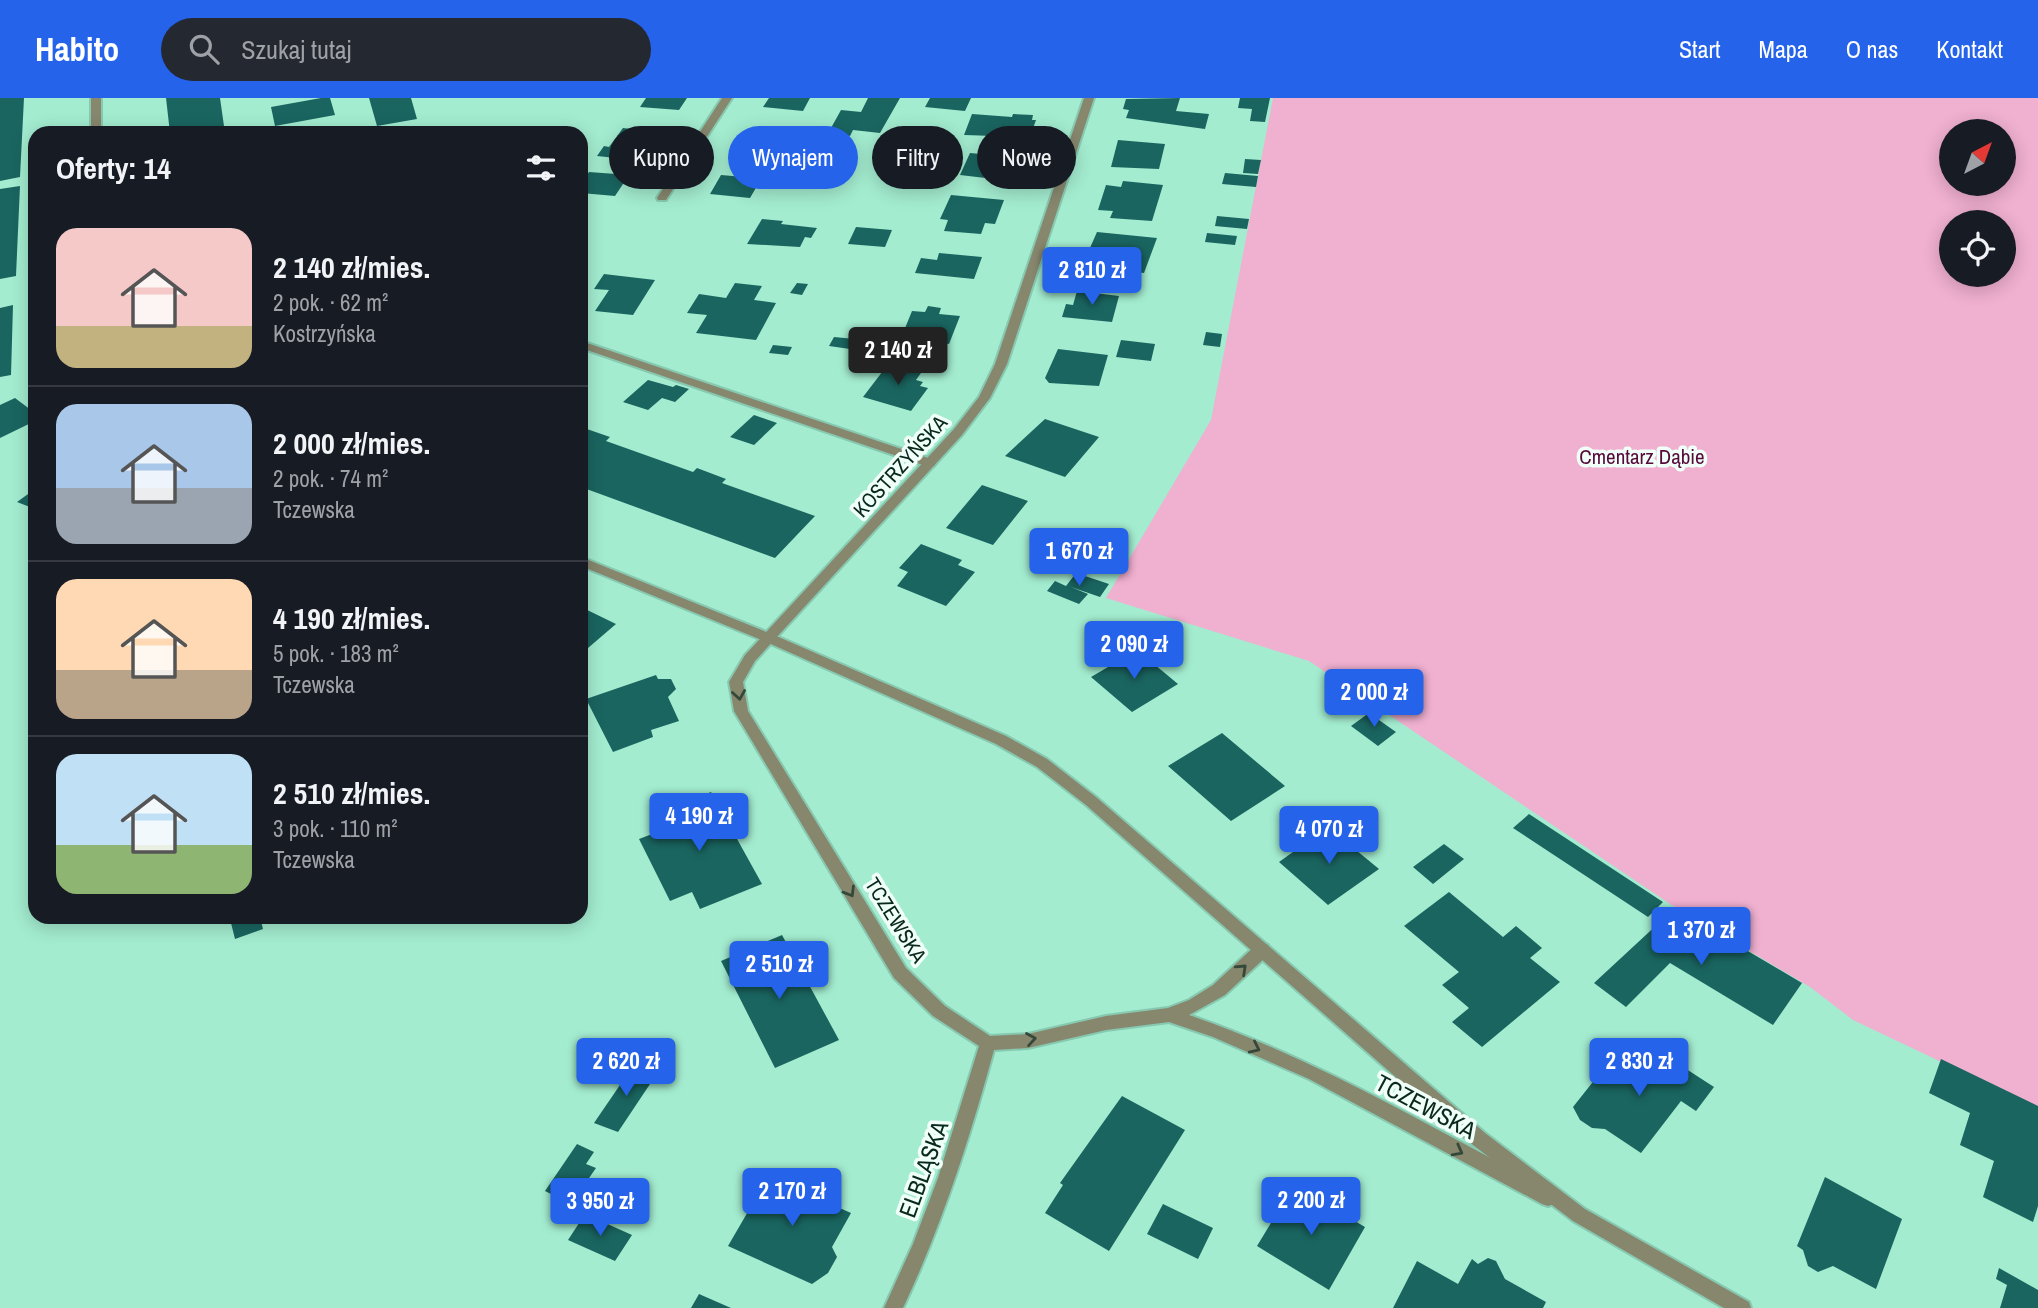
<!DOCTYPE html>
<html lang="pl">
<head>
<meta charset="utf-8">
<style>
	body { margin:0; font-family:"Archivo Narrow",sans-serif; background:#242831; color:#f1f3f6; height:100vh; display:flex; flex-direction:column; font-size:26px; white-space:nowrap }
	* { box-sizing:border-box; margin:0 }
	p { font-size:23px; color:#9ea1a6 }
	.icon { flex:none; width:38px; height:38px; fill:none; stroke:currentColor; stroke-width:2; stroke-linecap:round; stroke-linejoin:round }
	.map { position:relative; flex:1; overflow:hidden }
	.sheet { position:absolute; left:28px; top:28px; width:560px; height:798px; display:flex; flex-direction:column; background:#171b24; border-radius:21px; box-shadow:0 4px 18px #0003 }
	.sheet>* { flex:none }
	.banner { position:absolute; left:609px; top:28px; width:665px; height:63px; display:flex; gap:14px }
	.needle { width:46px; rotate:41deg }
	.fabs { position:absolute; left:1939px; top:21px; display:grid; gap:14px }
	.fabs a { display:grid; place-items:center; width:77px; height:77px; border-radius:50%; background:#171b24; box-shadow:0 4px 18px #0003; font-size:35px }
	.price { position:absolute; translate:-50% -60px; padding:0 16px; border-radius:7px; background:#2563eb; color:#fff; font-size:23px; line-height:46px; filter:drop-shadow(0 2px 4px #0008) }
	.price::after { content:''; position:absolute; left:50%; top:42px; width:21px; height:16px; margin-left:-10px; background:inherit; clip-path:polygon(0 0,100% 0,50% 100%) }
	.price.current { background:#222; color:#fff }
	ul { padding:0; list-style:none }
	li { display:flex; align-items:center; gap:21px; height:175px; padding:0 28px }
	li+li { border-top:2px solid #363941 }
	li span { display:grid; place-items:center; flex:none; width:196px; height:140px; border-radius:21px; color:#555 }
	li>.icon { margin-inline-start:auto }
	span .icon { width:84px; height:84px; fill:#fffc; stroke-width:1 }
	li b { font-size:30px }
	h2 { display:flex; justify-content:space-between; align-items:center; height:84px; padding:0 28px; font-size:30px }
	.chip { padding:0 24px; border-radius:32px; background:#171b24; box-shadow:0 4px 18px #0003; font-size:24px; line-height:63px }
	.chip.current { background:#2563eb; color:#fff }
	header { display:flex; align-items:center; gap:42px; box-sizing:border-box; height:98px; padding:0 35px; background:#2563eb; color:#fff }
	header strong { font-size:33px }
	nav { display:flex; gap:38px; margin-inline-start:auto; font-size:24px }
	.search { width:490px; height:63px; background:#242831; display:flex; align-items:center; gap:18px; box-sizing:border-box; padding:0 24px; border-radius:38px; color:#9ea1a6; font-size:26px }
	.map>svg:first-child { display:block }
</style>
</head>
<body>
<header>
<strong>Habito</strong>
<div class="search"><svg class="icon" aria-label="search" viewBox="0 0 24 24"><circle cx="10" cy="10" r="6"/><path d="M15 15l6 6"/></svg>Szukaj tutaj</div>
<nav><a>Start</a><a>Mapa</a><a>O nas</a><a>Kontakt</a></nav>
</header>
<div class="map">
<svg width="2038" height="1210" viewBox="0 0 2038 1210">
	<rect width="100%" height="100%" fill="#a3ecd0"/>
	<path fill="#f0b0d0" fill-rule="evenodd" d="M1273 0H2038V1010L1853 922 1810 889 1670 806 1309 563 1106 500 1211 322ZM1951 33H2004V86H1951ZM1951 124H2004V177H1951Z"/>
	<path fill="#1a6560" d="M0 0H24L20 79 0 83Z
		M166 0H220L224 28 170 35Z
		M321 0H330L335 17 275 28 271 9Z
		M369 0H411L417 21 377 28Z
		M646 0H687L679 12 640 9Z
		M769 0H810L803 13 763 9Z
		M868 0H900L880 35 853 32 850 38 834 37 837 31 831 30 841 12 861 14Z
		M930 0H971L965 13 925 9Z
		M1180 0 1176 13 1209 16 1205 31 1126 20 1129 12 1123 11 1126 1Z
		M1240 0H1270L1265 24 1250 23 1252 11 1238 10Z
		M972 16 1012 19 1013 16 1033 17 1032 22H1036L1030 39 964 37Z
		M623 30 656 34 654 37 663 38 645 63 597 58 604 48 609 49Z
		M772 34 788 35 778 52H784L778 62 767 60 762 68 735 66 754 35 770 37Z
		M1118 42 1165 46 1159 71 1111 69Z
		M983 52 1021 59 1011 83 960 77 970 55 981 56Z
		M1245 61 1261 62 1258 76 1243 75Z
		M589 74 629 77 615 98 581 95V86Z
		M746 74 764 76 750 100 710 96 721 77 744 79Z
		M1225 75 1258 78 1256 89 1222 86Z
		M1123 83 1163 87 1152 123 1110 120 1113 113 1098 112 1106 87 1121 89Z
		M20 88 16 178 0 181V91Z
		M951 97 1004 102 995 126 985 125 981 136 944 133 948 122 940 121Z
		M1217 118 1249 121 1247 131 1215 128Z
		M762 121 783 123 781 126 817 130 811 140 805 139 800 149 747 146Z
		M856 129 892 132 885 149 848 146Z
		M1097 134 1157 140 1144 175 1082 168Z
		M1207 135 1237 138 1235 147 1205 144Z
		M939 155 982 159 974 181 915 175 921 160 937 162Z
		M604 176 655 182 633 217 595 213 609 192 594 191Z
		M735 185 762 188 754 202 776 205 756 242 696 235 707 217 687 215 699 196 726 200Z
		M797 185 808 186 802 197 790 195Z
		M1077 193 1119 198 1112 224 1062 219 1066 206 1073 207Z
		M13 207 11 277 0 279V210Z
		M928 208 941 210 939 216 960 218 949 246 937 244 933 252 911 249 914 241 901 240 912 213 925 214Z
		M1206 234 1222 236 1220 249 1203 247Z
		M834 239 855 241 850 251 829 248Z
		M1121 242 1155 246 1151 263 1116 259Z
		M773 247 792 249 788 257 769 255Z
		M1058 251 1108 257 1099 288 1049 285 1045 280Z
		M889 265 923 272 916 282 923 284 920 288 928 290 911 313 863 299Z
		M648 282 673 289 676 287 689 291 675 304 662 300 648 312 623 304Z
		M15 300 35 315V323L0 340V307Z
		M754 317 777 325 754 347 730 339Z
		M1045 321 1099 339 1065 379 1005 358Z
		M581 329 610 339 606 343 693 374 697 370 726 381 722 385 815 418 775 460 581 389Z
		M982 387 1028 403 993 447 946 430Z
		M35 391V411L17 404Z
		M921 446 962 462 958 467 975 474 946 508 897 488 908 474 899 470Z
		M1076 475 1109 486 1100 499 1071 489 1088 496 1079 506 1047 493 1055 483 1066 488Z
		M581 509 616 526 581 556Z
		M1137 552 1178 586 1132 614 1091 579Z
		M656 577 658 581H671L676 591 668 599 679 623 651 632 653 639 613 654 586 601Z
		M1369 615 1396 634 1378 648 1351 628Z
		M1222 635 1285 688 1231 723 1168 668Z
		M711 694 762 786 700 811 692 794 670 803 639 741 660 733 653 717Z
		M1529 716 1663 804 1648 819 1513 730Z
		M1328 729 1379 771 1328 807 1279 764Z
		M1444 746 1464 761 1433 786 1413 769Z
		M1449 794 1503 839 1516 828 1542 850 1530 860 1560 884 1482 949 1452 924 1469 910 1442 887 1459 874 1404 828Z
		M1675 810 1802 885 1773 927 1670 865 1626 909 1594 885Z
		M249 819H260L263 831 235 841 231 825Z
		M782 837 839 942 775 970 721 863Z
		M1660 954 1714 989 1696 1013 1681 1003 1641 1055 1605 1031 1592 1030 1580 1022 1573 1009 1615 956 1644 975Z
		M1941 961 2038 1008V1108L2033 1124 1983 1099 1994 1063 1960 1047 1970 1015 1929 995Z
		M635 965 658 974 618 1034 594 1025Z
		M1122 998 1185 1032 1109 1153 1045 1115 1063 1087 1060 1085Z
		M577 1046 594 1054 586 1066 596 1070 571 1106 545 1093Z
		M795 1076 833 1093 826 1104 851 1115 832 1149 837 1159 828 1175 812 1186 728 1148 768 1079 788 1087Z
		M1825 1079 1902 1121 1876 1191 1833 1168 1818 1174 1808 1168 1803 1152 1797 1148Z
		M1294 1087 1365 1129 1329 1192 1257 1148Z
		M1163 1106 1213 1130 1198 1161 1147 1136Z
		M585 1116 632 1137 615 1163 568 1142Z
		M1488 1160 1496 1163 1505 1181 1546 1204 1543 1210H1393L1417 1163 1458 1186 1472 1161 1478 1166Z
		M1999 1170 2038 1192V1210H2000L2007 1187 1996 1181Z
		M699 1196 731 1210H691Z"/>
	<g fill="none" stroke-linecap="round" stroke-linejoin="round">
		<g stroke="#87c9b0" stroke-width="4">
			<path id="service" d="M581 243 934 362 936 365 934 368H926L581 250Z"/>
		</g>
		<g stroke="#87c9b0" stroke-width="4">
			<path id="minor" d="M722 0H732L666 102H658L657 100Z
				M1084 0H1094L1007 266 990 300 962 337 755 563 743 584 748 613 906 870 945 908 990 938 1028 936 1106 918 1168 910 1189 902 1213 887 1256 847 1262 845 1268 847 1270 852 1268 857 1225 897 1189 917C1317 961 1434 1031 1554 1094L1557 1100 1554 1106 1548 1108 1542 1106 1309 981 1213 939 1169 924 1106 932 1028 950 994 952C970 1040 942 1127 903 1210H884L913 1146 938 1080 979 948 933 918 894 880 734 613 729 584 745 557 954 331 979 299 995 266Z"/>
		</g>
		<g stroke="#87c9b0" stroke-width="4">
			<path id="tertiary" d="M91 0H101V35H91Z
				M581 459 774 537 1006 638 1047 661 1096 699 1485 1035 1585 1111 1749 1204 1751 1210H1724L1573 1123 1473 1047 1086 707 1037 669 996 646 764 543 581 468Z"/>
		</g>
		<use href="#service" fill="#87876e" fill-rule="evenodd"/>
		<use href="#minor" fill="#87876e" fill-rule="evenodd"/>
		<use href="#tertiary" fill="#87876e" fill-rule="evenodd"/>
	</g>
	<defs><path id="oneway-chevron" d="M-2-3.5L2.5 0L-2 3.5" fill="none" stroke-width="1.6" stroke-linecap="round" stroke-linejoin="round" transform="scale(1.75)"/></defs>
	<g stroke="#35493a">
		<use href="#oneway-chevron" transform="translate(739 597) rotate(81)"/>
		<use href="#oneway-chevron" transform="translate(850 794) rotate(59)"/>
		<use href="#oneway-chevron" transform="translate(1242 871) rotate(-43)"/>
		<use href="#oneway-chevron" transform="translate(1031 941) rotate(-10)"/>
		<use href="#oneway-chevron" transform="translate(1255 950) rotate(25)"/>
		<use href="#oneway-chevron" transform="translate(1458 1053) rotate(28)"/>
	</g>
	<g text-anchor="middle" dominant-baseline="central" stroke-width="7" stroke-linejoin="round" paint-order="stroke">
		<g font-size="21" fill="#57093a" stroke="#f1fff9">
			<text x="1642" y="358">Cmentarz Dąbie</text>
		</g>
		<g font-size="21" fill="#09281e" stroke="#f1fff9">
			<text transform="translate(900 368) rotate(-48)">KOSTRZYŃSKA</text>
			<text transform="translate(896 822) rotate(58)">TCZEWSKA</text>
		</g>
		<g font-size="24" fill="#09281e" stroke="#f1fff9">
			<text transform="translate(1426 1008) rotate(28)">TCZEWSKA</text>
			<text transform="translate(923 1071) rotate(-70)">ELBLĄSKA</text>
		</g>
	</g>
</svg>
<div class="fabs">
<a><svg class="needle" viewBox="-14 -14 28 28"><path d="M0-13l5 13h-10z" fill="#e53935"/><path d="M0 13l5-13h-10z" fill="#9ea1a6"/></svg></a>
<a><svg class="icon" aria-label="locate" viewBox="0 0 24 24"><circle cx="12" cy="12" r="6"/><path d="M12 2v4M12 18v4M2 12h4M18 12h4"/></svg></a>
</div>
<b class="price" style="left:1092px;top:209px">2 810 zł</b>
<b class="price current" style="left:898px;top:289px">2 140 zł</b>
<b class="price" style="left:1079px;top:490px">1 670 zł</b>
<b class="price" style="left:1134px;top:583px">2 090 zł</b>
<b class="price" style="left:1374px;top:631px">2 000 zł</b>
<b class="price" style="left:699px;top:755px">4 190 zł</b>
<b class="price" style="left:1329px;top:768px">4 070 zł</b>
<b class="price" style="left:1701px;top:869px">1 370 zł</b>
<b class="price" style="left:779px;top:903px">2 510 zł</b>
<b class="price" style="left:626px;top:1000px">2 620 zł</b>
<b class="price" style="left:1639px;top:1000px">2 830 zł</b>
<b class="price" style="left:792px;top:1130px">2 170 zł</b>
<b class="price" style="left:1311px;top:1139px">2 200 zł</b>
<b class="price" style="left:600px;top:1140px">3 950 zł</b>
<div class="banner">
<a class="chip">Kupno</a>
<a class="chip current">Wynajem</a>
<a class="chip">Filtry</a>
<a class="chip">Nowe</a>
</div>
<section class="sheet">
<h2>Oferty: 14<svg class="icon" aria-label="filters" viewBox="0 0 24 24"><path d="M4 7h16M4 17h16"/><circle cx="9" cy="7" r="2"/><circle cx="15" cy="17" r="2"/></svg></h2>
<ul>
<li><span style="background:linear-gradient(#f6c9c9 70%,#c2b280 0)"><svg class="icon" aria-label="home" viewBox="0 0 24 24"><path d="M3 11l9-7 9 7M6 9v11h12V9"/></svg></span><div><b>2 140 zł/mies.</b><p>2 pok. · 62 m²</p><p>Kostrzyńska</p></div></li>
<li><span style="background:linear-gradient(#a9c7e8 60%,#9aa5b1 0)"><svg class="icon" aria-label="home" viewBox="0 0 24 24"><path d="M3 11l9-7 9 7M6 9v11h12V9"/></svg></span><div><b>2 000 zł/mies.</b><p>2 pok. · 74 m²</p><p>Tczewska</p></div></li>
<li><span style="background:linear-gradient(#ffd9b3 65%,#b9a48a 0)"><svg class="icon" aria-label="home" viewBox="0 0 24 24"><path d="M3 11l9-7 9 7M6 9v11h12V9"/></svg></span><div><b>4 190 zł/mies.</b><p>5 pok. · 183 m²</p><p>Tczewska</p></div></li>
<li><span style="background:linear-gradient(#bfe0f5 65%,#8fb573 0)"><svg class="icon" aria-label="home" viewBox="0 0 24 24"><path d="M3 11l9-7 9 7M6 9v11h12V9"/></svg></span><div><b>2 510 zł/mies.</b><p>3 pok. · 110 m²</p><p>Tczewska</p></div></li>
</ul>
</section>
</div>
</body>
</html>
